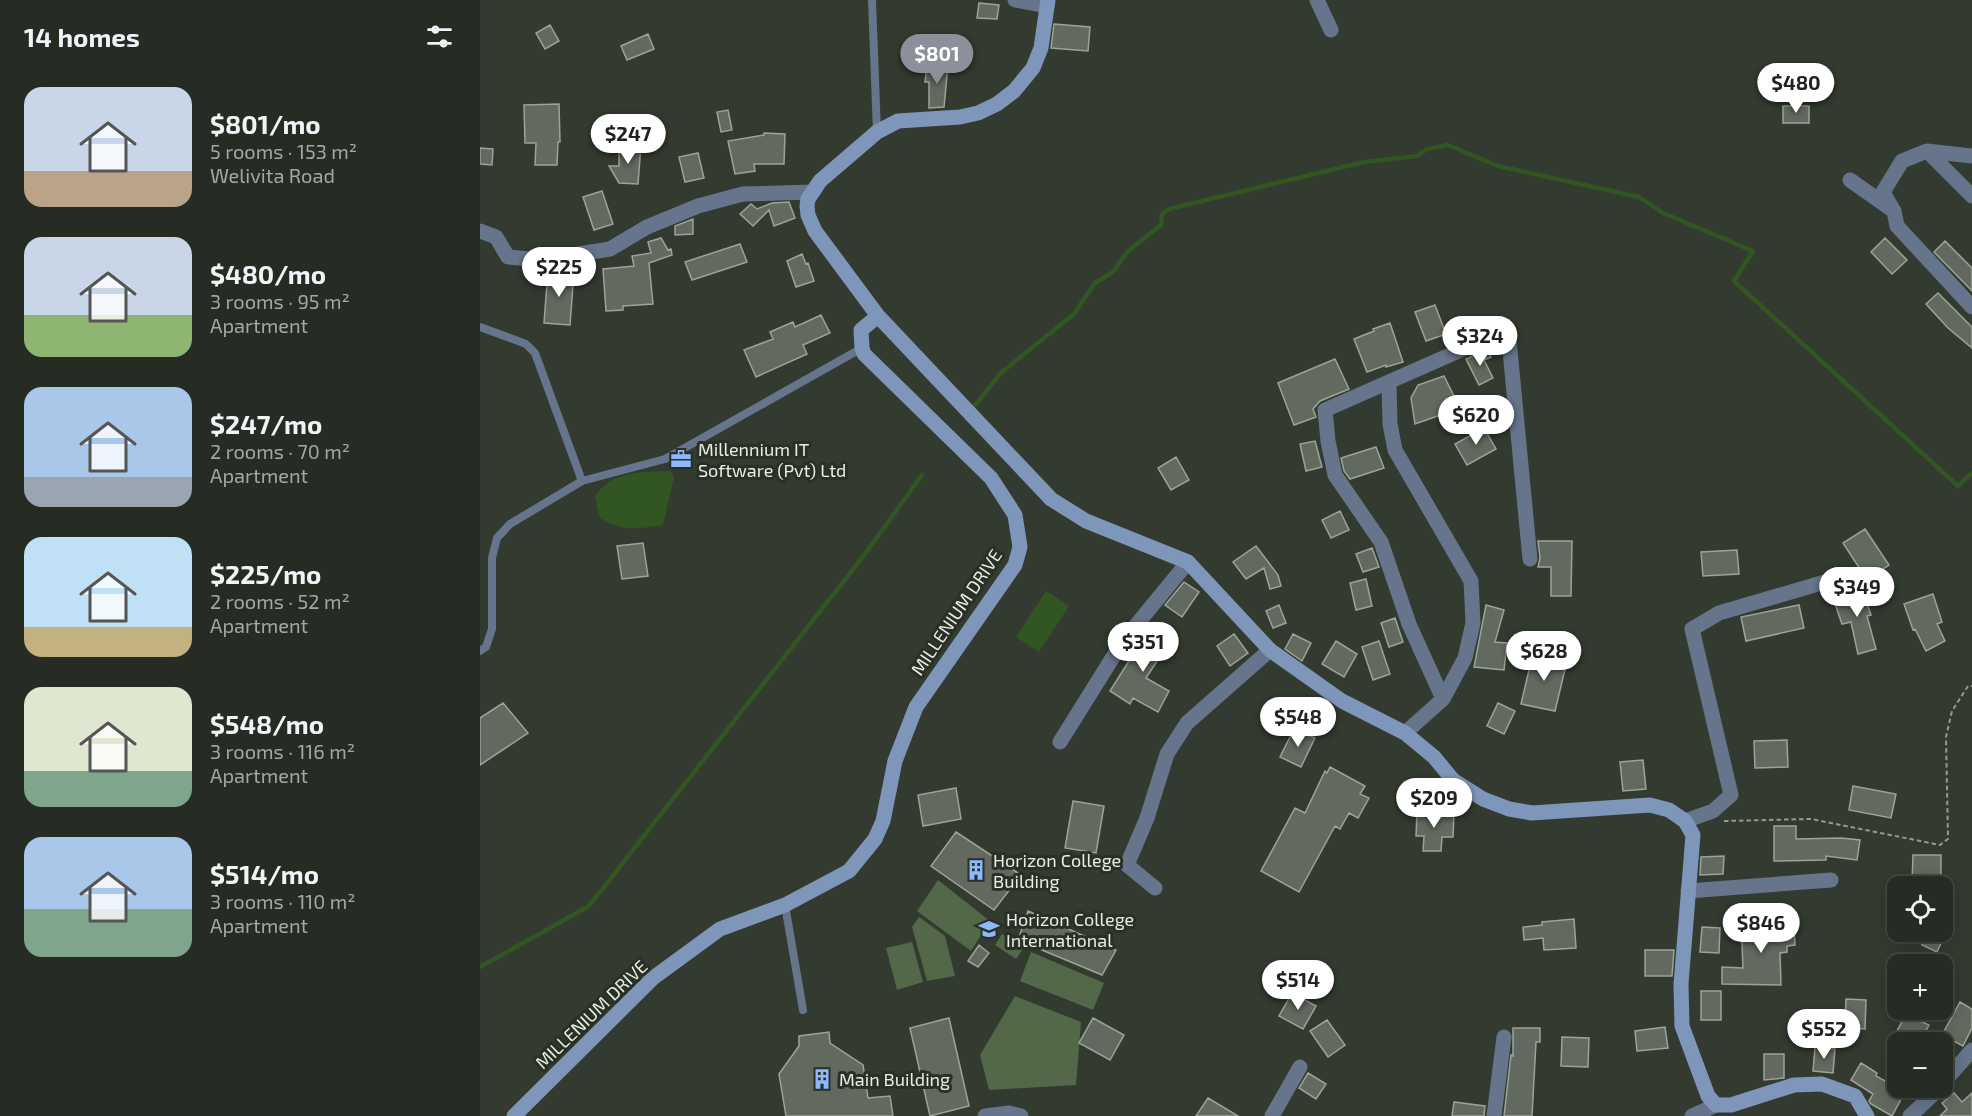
<!DOCTYPE html>
<html lang="en">
<head>
<meta charset="utf-8">
<style>
	body { margin:0; font-family:"Exo 2",sans-serif; background:#323830; color:#f1f3f6; height:100vh; display:flex; flex-direction:column; font-size:22px; white-space:nowrap }
	* { box-sizing:border-box; margin:0 }
	p { font-size:20px; color:#a4a7a6 }
	.icon { flex:none; width:33px; height:33px; fill:none; stroke:currentColor; stroke-width:2; stroke-linecap:round; stroke-linejoin:round }
	.map { position:relative; flex:1; overflow:hidden }
	.details { display:flex; flex-direction:column; background:#262c23; width:480px }
	.details>* { flex:none }
	.tools { position:absolute; left:1407px; top:876px; display:grid; gap:12px }
	.tools a { display:grid; place-items:center; width:66px; height:66px; border-radius:12px; background:#262c23; box-shadow:0 3px 15px #0003,0 0 0 2px #424841; font-size:30px }
	.price { position:absolute; translate:-50% -51px; padding:0 14px; border-radius:21px; background:#fff; color:#222; font-size:20px; line-height:39px; filter:drop-shadow(0 2px 3px #0008) }
	.price::after { content:''; position:absolute; left:50%; top:36px; width:18px; height:14px; margin-left:-9px; background:inherit; clip-path:polygon(0 0,100% 0,50% 100%) }
	.price.selected { background:#8c9099; color:#fff }
	ul { padding:0; list-style:none }
	li { display:flex; align-items:center; gap:18px; height:150px; padding:0 24px }
	li span { display:grid; place-items:center; flex:none; width:168px; height:120px; border-radius:18px; color:#555 }
	li>.icon { margin-inline-start:auto }
	span .icon { width:72px; height:72px; fill:#fffc; stroke-width:1 }
	li b { font-size:26px }
	h2 { display:flex; justify-content:space-between; align-items:center; height:72px; padding:0 24px; font-size:26px }
	main { display:flex; flex:1; min-height:0 }
	.map>svg:first-child { display:block }
</style>
</head>
<body>
<main>
<section class="details">
<h2>14 homes<svg class="icon" aria-label="filters" viewBox="0 0 24 24"><path d="M4 7h16M4 17h16"/><circle cx="9" cy="7" r="2"/><circle cx="15" cy="17" r="2"/></svg></h2>
<ul>
<li><span style="background:linear-gradient(#c9d6e8 70%,#b9a48a 0)"><svg class="icon" aria-label="home" viewBox="0 0 24 24"><path d="M3 11l9-7 9 7M6 9v11h12V9"/></svg></span><div><b>$801/mo</b><p>5 rooms · 153 m²</p><p>Welivita Road</p></div></li>
<li><span style="background:linear-gradient(#c9d6e8 65%,#8fb573 0)"><svg class="icon" aria-label="home" viewBox="0 0 24 24"><path d="M3 11l9-7 9 7M6 9v11h12V9"/></svg></span><div><b>$480/mo</b><p>3 rooms · 95 m²</p><p>Apartment</p></div></li>
<li><span style="background:linear-gradient(#a9c7e8 75%,#9aa5b1 0)"><svg class="icon" aria-label="home" viewBox="0 0 24 24"><path d="M3 11l9-7 9 7M6 9v11h12V9"/></svg></span><div><b>$247/mo</b><p>2 rooms · 70 m²</p><p>Apartment</p></div></li>
<li><span style="background:linear-gradient(#bfe0f5 75%,#c2b280 0)"><svg class="icon" aria-label="home" viewBox="0 0 24 24"><path d="M3 11l9-7 9 7M6 9v11h12V9"/></svg></span><div><b>$225/mo</b><p>2 rooms · 52 m²</p><p>Apartment</p></div></li>
<li><span style="background:linear-gradient(#dfe7d0 70%,#7fa58c 0)"><svg class="icon" aria-label="home" viewBox="0 0 24 24"><path d="M3 11l9-7 9 7M6 9v11h12V9"/></svg></span><div><b>$548/mo</b><p>3 rooms · 116 m²</p><p>Apartment</p></div></li>
<li><span style="background:linear-gradient(#a9c7e8 60%,#7fa58c 0)"><svg class="icon" aria-label="home" viewBox="0 0 24 24"><path d="M3 11l9-7 9 7M6 9v11h12V9"/></svg></span><div><b>$514/mo</b><p>3 rooms · 110 m²</p><p>Apartment</p></div></li>
</ul>
</section>
<div class="map">
<svg width="1492" height="1116" viewBox="0 0 1492 1116">
	<rect width="100%" height="100%" fill="#333a2f"/>
	<path fill="#526848" d="M458 880 510 921 491 951 437 911Z
		M439 917 465 936 475 976 447 981 432 927Z
		M522 934 545 946 536 959 515 945Z
		M432 942 443 982 417 990 406 948Z
		M551 952 624 983 613 1010 540 981Z
		M535 996 601 1022 596 1085 509 1090 500 1055Z"/>
	<path fill="#325621" d="M191 471 194 477 183 525C159 529 141 532 120 518L115 497C130 470 164 472 191 471Z
		M566 591 589 606 559 652 536 637Z"/>
	<g fill="none" stroke-linecap="round" stroke-linejoin="round">
		<path stroke="#325621" stroke-width="4.5" d="M495 405 522 372 594 314 615 283 633 272 647 252 681 225 682 214 689 209 884 162 937 156 947 149 968 145 1018 166 1159 197 1183 213 1273 251 1254 281 1478 486 1492 473
			M0 967 109 906 385 554 442 475"/>
	</g>
	<path fill="#626a5f" stroke="#9ba497" stroke-width="1.5" d="M499 3 519 5 517 19 497 18Z
		M574 24 610 27 608 51 571 48Z
		M70 25 79 41 65 49 56 33Z
		M168 34 174 49 147 60 141 46Z
		M447 64 468 66 464 107 449 108V82H445Z
		M79 104 80 142H78L77 165H55L56 143H45L44 105Z
		M1303 106H1329V123H1303Z
		M248 110 252 130 241 132 237 112Z
		M284 133 305 134 304 164H274L275 171 255 174 248 141 284 135Z
		M139 145H161L158 184 139 183 129 166H139Z
		M0 148 13 149 12 165 0 164Z
		M218 153 224 178 205 182 199 157Z
		M122 191 133 224 114 230 103 197Z
		M309 202 315 218 294 226 289 210 273 226 260 214 271 204 277 209 292 203Z
		M213 219V234L195 235V226Z
		M181 238 188 250 191 249 192 255 169 263 173 304 143 306V310L126 311 123 269 154 266 152 256 171 253 168 242Z
		M1405 238 1427 260 1412 274 1391 252Z
		M1465 241 1492 268V291L1454 252Z
		M260 244 267 262 212 280 205 262Z
		M322 254 326 264 328 263 334 281 316 287 307 261Z
		M68 270 94 272 90 325 64 323Z
		M1458 293 1492 327V348L1468 328 1446 304Z
		M955 305 966 334 946 341 935 312Z
		M341 315 350 333 323 345 327 354 276 377 264 350 293 339 290 332 313 322 315 327Z
		M910 323 923 362 906 367V365L887 372 874 339 894 331 893 329Z
		M1007 349 1011 357 1004 360 1013 378 999 385 986 359Z
		M855 359 869 389 840 401 833 409 836 417 814 425 798 383Z
		M964 376 980 408 935 424 931 398 938 385Z
		M1004 428 1016 449 987 465 975 444Z
		M835 441 842 467 826 471 820 444Z
		M896 447 904 468 870 479 864 471 861 458Z
		M696 457 709 480 691 490 678 468Z
		M860 511 869 530 851 538 842 520Z
		M1385 529 1409 565 1387 580 1363 543Z
		M1058 541H1092L1091 596H1071V567H1058L1060 558Z
		M163 543 168 576 142 579 137 546Z
		M776 546 798 575 801 586 790 589 784 568 766 579 753 562Z
		M892 548 899 567 883 572 876 554Z
		M1257 550 1259 574 1223 576 1221 552Z
		M886 579 892 606 876 610 870 583Z
		M704 582 719 592 702 617 685 605Z
		M1382 588 1391 615 1387 616 1396 649 1378 654 1371 622 1362 624 1353 598Z
		M1453 594 1462 622 1457 624 1465 641 1446 651 1435 629 1433 630 1424 604Z
		M799 605 806 623 793 628 786 611Z
		M1006 605 1024 610 1015 642 1027 643 1024 670 994 667Z
		M1319 605 1324 628 1266 641 1261 617Z
		M915 618 923 642 909 647 901 623Z
		M666 628 689 643 666 678 689 691 678 712 653 698 650 704 630 691 654 653 649 650Z
		M754 634 768 653 750 666 737 646Z
		M813 634 831 643 822 661 805 649Z
		M856 641 877 654 864 677 842 664Z
		M899 641 910 674 893 680 882 647Z
		M1053 653 1087 661 1075 711 1041 704Z
		M23 703 48 733 0 765V718Z
		M1018 703 1035 711 1024 734 1007 726Z
		M814 729 835 738 821 767 800 757Z
		M1307 740 1308 767 1275 768 1274 741Z
		M1163 760 1166 789 1143 791 1140 762Z
		M850 767 885 786 880 794 889 798 878 818 869 813 860 829 855 826 819 892 781 871 815 808 825 813 845 771 847 773Z
		M1373 786 1416 794 1411 818 1369 810Z
		M476 788 481 819 443 826 438 795Z
		M593 801 624 806 616 853 585 848Z
		M937 812 974 813 973 837H962L961 851H943L944 836H936Z
		M1294 826H1316V839L1361 838 1380 840 1377 860 1346 856V860L1294 861Z
		M476 832 541 875 514 910 451 866Z
		M1433 855H1461V882H1432Z
		M1244 856 1243 874 1220 875 1221 857Z
		M548 911 636 950 622 975 538 940Z
		M1094 919 1096 948 1064 950 1063 938 1044 940 1043 927 1062 925V922Z
		M1284 920V925L1314 924 1315 945 1307 946V952L1300 953 1301 985 1242 984V967L1263 968 1261 921Z
		M1222 927 1240 928 1239 953 1220 952Z
		M1451 932H1462L1458 940 1462 941 1457 952 1442 945 1447 934 1449 935Z
		M499 945 509 953 498 967 488 961Z
		M1165 950H1194L1192 976H1165Z
		M1221 991H1241V1020H1221Z
		M812 993 836 1006 823 1029 799 1016Z
		M1366 999 1386 1000 1385 1029 1365 1028Z
		M1480 1002 1492 1009V1028L1483 1046 1462 1035Z
		M1426 1014 1449 1025 1440 1042H1411Z
		M469 1018 489 1106 450 1116 430 1028Z
		M613 1018 644 1035 630 1060 599 1043Z
		M847 1020 865 1045 848 1057 830 1031Z
		M1185 1027 1188 1048 1157 1051 1155 1031Z
		M1033 1028H1060V1042H1056L1052 1116H1024L1031 1055 1033 1056Z
		M349 1032 350 1043 383 1065 388 1098 410 1096 413 1116H306L299 1074 319 1046V1036Z
		M1082 1037 1109 1038 1108 1067 1081 1066Z
		M1335 1047 1355 1049 1353 1073 1333 1071Z
		M1284 1054H1304V1078L1284 1080Z
		M1381 1063 1397 1073 1396 1076 1425 1092 1412 1116 1391 1104 1389 1101 1393 1094 1371 1080Z
		M828 1073 846 1084 836 1099 819 1088Z
		M1474 1093 1482 1102 1492 1093V1116H1460L1467 1109 1462 1103Z
		M728 1098 758 1116H716Z
		M974 1102 1005 1106 1004 1116H972Z"/>
	<g fill="none" stroke-linecap="round" stroke-linejoin="round">
		<path stroke="#959a92" stroke-width="2" stroke-dasharray="4.5 3" stroke-linecap="butt" d="M1244 821 1331 819 1460 845 1468 839 1466 737 1472 711 1488 686H1492"/>
		<path stroke="#66748c" stroke-width="8" d="M392 0 397 132
			M0 327 46 344 55 353 102 481
			M0 651 6 647 12 629V558L17 538 30 524 102 481 185 459 382 348
			M305 905 323 1010"/>
		<path stroke="#66748c" stroke-width="15" d="M535 0 567 6
			M837 0 851 30
			M1447 151 1492 196
			M1370 180 1414 211 1417 226 1492 307
			M1412 208 1403 192 1422 161 1447 151 1492 156
			M0 231 16 237 28 257 61 260 130 249 167 227 218 206 263 194 333 192
			M909 383 910 424 915 450 991 581 993 623 985 658 963 699
			M925 733 963 699 929 624 901 542 855 475 848 441 845 410 1022 332 1029 340 1050 559
			M580 742 643 641 708 562
			M1205 821 1233 811 1251 795 1212 629 1239 613 1362 577
			M675 888 647 865 667 818 687 754 707 723 790 650
			M1208 891 1351 880
			M1462 1084 1492 1050
			M505 1116 529 1113 541 1116
			M792 1116 820 1067
			M1014 1116 1024 1037
			M1212 1116 1236 1105
			M1430 1116 1460 1088"/>
		<path stroke="#7f96bb" stroke-width="15" d="M568 0 561 48 553 68 534 91 517 104 498 113 480 117 418 121 397 132 340 181 328 199 327 206 328 215 335 231 398 316 571 499 606 521 708 562 790 650 862 701 925 733 954 757 973 780 1003 799 1029 809 1052 813 1170 805 1189 810 1205 821 1213 835 1201 984 1202 1026 1228 1096 1236 1105H1251L1314 1085 1342 1084 1375 1096 1387 1116
			M34 1116 173 978 240 929 305 905 369 871 395 839 403 821 415 761 436 707 535 565 540 547 535 515 511 478 384 354 382 348 381 330 398 316"/>
	</g>
	<defs>
		<g id="office-bare" transform="scale(1.62)"><path d="M-6-3h4V-5.5h4V-3h4V5H-6ZM-1-4.5V-3h2v-1.5ZM-6 0V1H6V0Z" fill="#8eb8fd" stroke="#293026" stroke-width="2.5" paint-order="stroke"/></g>
		<g id="building-bare" transform="scale(1.62)"><path d="M-4-6H4V6H1V3H-1V6H-4ZM-2.5-4.3h1.7v1.8h-1.7ZM.8-4.3h1.7v1.8H.8ZM-2.5-1h1.7V.8h-1.7ZM.8-1h1.7V.8H.8Z" fill="#8eb8fd" stroke="#293026" stroke-width="2.5" paint-order="stroke"/></g>
		<g id="school-bare" transform="scale(1.62)"><path d="M0-5L7-2L0 1L-7-2ZM-4 1L0 2.5L4 1V4Q0 6-4 4Z" fill="#8eb8fd" stroke="#293026" stroke-width="2.5" paint-order="stroke"/></g>
	</defs>
	<g fill-rule="evenodd">
		<use href="#office-bare" x="201" y="459"/>
		<use href="#building-bare" x="496" y="870"/>
		<use href="#school-bare" x="509" y="929"/>
		<use href="#building-bare" x="342" y="1079"/>
	</g>
	<g text-anchor="middle" dominant-baseline="central" stroke-width="6" stroke-linejoin="round" paint-order="stroke">
		<g font-size="18" fill="#e8ede6" stroke="#293026" text-anchor="start">
			<text x="218" y="449">Millennium IT<tspan x="218" dy="21">Software (Pvt) Ltd</tspan></text>
			<text x="513" y="860">Horizon College<tspan x="513" dy="21">Building</tspan></text>
			<text x="526" y="919">Horizon College<tspan x="526" dy="21">International</tspan></text>
			<text x="359" y="1079">Main Building</text>
		</g>
		<g font-size="18" fill="#e8ede6" stroke="#293026">
			<text transform="translate(476 612) rotate(-56)">MILLENIUM DRIVE</text>
			<text transform="translate(111 1014) rotate(-44)">MILLENIUM DRIVE</text>
		</g>
	</g>
</svg>
<div class="tools">
<a><svg class="icon" aria-label="locate" viewBox="0 0 24 24"><circle cx="12" cy="12" r="6"/><path d="M12 2v4M12 18v4M2 12h4M18 12h4"/></svg></a>
<a>+</a>
<a>−</a>
</div>
<b class="price selected" style="left:457px;top:85px">$801</b>
<b class="price" style="left:1316px;top:114px">$480</b>
<b class="price" style="left:148px;top:165px">$247</b>
<b class="price" style="left:79px;top:298px">$225</b>
<b class="price" style="left:1000px;top:367px">$324</b>
<b class="price" style="left:996px;top:446px">$620</b>
<b class="price" style="left:1377px;top:618px">$349</b>
<b class="price" style="left:663px;top:673px">$351</b>
<b class="price" style="left:1064px;top:682px">$628</b>
<b class="price" style="left:818px;top:748px">$548</b>
<b class="price" style="left:954px;top:829px">$209</b>
<b class="price" style="left:1281px;top:954px">$846</b>
<b class="price" style="left:818px;top:1011px">$514</b>
<b class="price" style="left:1344px;top:1060px">$552</b>
</div>
</main>
</body>
</html>
